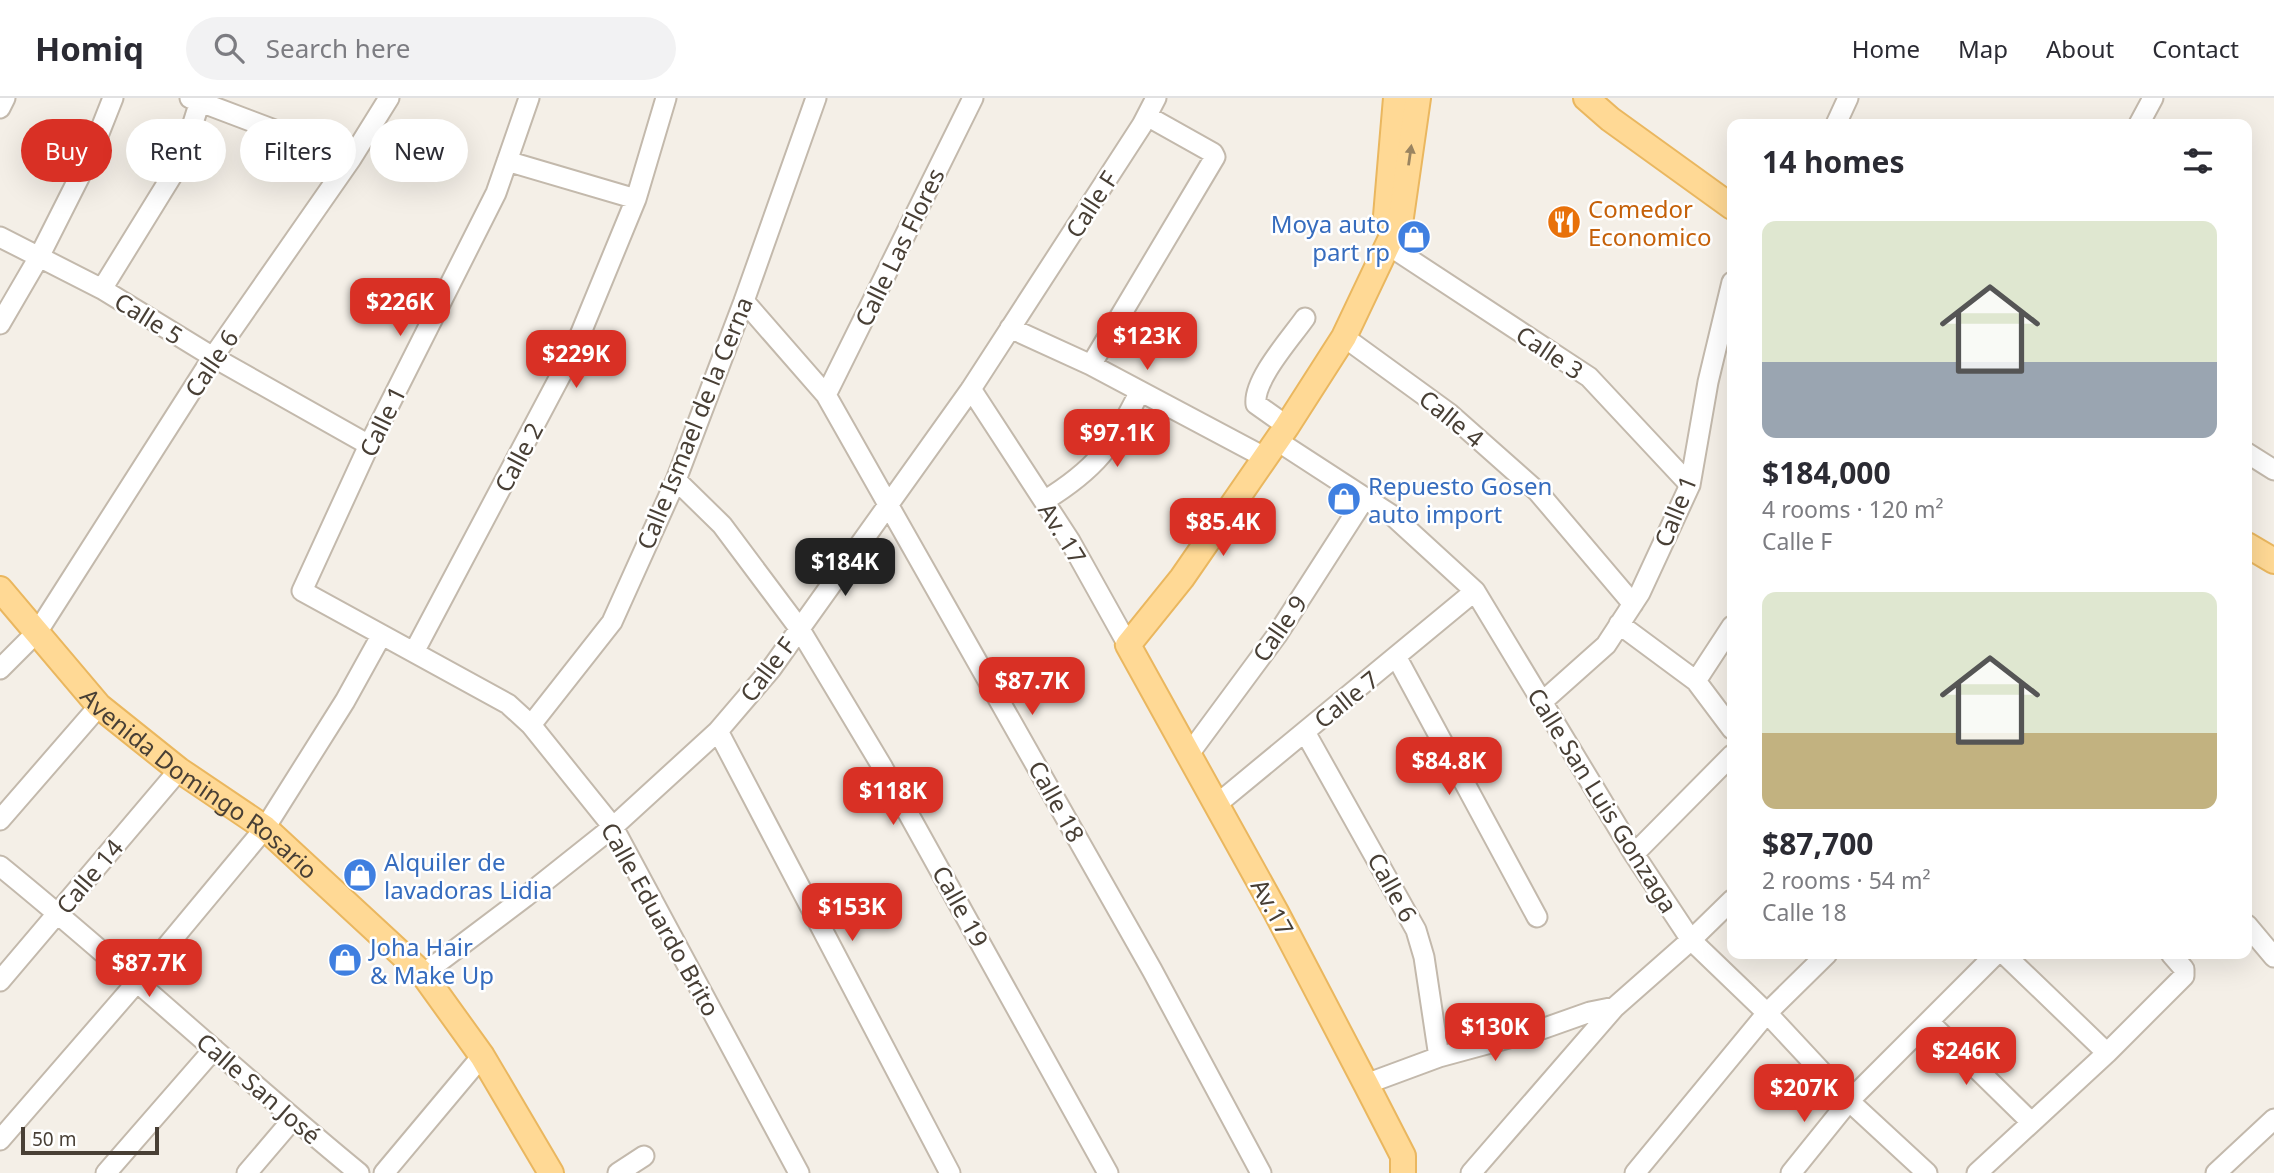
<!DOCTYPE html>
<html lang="en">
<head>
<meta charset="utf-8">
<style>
	body { margin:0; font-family:"Noto Sans",sans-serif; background:#f2f2f3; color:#2b2b33; height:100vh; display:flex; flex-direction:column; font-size:26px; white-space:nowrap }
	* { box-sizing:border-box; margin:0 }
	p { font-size:23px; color:#7c7c81 }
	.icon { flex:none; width:38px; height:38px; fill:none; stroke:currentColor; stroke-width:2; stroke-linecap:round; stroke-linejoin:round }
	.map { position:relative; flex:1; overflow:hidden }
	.side { position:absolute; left:1727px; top:21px; width:525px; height:840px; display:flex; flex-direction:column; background:#fff; border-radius:14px; box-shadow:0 7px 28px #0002 }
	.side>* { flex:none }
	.guide { position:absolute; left:21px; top:21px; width:665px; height:63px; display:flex; gap:14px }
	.scale { position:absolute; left:21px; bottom:18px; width:138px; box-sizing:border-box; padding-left:7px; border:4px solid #483f35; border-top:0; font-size:19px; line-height:24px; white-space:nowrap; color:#483f35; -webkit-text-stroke:5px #fff; paint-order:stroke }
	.price { position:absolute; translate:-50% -60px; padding:0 16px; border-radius:14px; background:#d93025; color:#fff; font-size:23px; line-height:46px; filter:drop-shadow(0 2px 4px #0008) }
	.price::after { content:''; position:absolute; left:50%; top:42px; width:21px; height:16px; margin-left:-10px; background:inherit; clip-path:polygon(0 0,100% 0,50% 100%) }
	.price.selected { background:#222; color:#fff }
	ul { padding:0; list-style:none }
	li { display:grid; align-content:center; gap:14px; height:371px; padding:0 35px }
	li span { display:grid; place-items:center; height:217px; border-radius:14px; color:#555 }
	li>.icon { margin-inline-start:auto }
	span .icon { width:126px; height:126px; fill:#fffc; stroke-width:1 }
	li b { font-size:30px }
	h2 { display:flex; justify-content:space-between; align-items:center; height:84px; padding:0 35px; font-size:30px }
	.pill { padding:0 24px; border-radius:32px; background:#fff; box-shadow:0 7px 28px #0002; font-size:24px; line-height:63px }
	.pill.selected { background:#d93025; color:#fff }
	header { display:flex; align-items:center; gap:42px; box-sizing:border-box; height:98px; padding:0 35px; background:#fff; border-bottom:2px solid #e1e1e2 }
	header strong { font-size:33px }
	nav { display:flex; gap:38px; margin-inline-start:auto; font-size:24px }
	.search { width:490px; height:63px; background:#f2f2f3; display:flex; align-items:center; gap:18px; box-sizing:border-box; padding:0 24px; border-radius:38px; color:#7c7c81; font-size:26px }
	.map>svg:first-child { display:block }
</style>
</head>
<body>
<header>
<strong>Homiq</strong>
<div class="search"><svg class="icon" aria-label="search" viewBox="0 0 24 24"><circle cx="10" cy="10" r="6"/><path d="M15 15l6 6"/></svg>Search here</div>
<nav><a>Home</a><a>Map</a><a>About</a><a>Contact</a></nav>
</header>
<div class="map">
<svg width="2274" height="1075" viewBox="0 0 2274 1075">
	<rect width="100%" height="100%" fill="#f4efe7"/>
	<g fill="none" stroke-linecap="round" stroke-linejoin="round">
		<g stroke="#c3b9ac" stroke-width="23">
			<path id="minor" d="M190 0 351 61
				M529 0 496 95 369 347 302 493 508 606 531 627 613 729 799 1075
				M0 10 5 0
				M1836 26 1848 0
				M2139 26 2153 0
				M507 63 636 101
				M0 139 102 191 213 259 369 347
				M1388 147 1589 279 1690 387
				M102 191 181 63 201 0
				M744 203 826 297 1152 872 1261 1075
				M0 226 39 159 90 58 113 0
				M1010 230 1091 267 1264 359
				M1344 239 1450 316 1538 394 1633 506
				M1091 267 1215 59 1213 55 1147 18
				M971 291 1070 443 1128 547
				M826 297 973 0
				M1287 328 1256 306C1253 282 1291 240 1305 220
				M1276 342 1393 418 1475 493 1634 756 1691 842 1767 915 1849 1003 1927 1075
				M2247 355 2274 372
				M676 382 722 427 799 530 883 670 1108 1075
				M1044 403C1096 371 1113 348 1140 293
				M1619 526 1696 583 1732 631
				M414 554 573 254 636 101 666 0
				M1397 560 1537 819
				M0 571 38 533 213 259 351 61 389 0
				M1696 583 1732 528
				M1542 604 1606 547 1640 495 1690 387 1708 284 1732 184
				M531 627 612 524 676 382 744 203 816 0
				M718 633 950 1075
				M1305 634 1416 832 1424 859 1439 959
				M1189 656 1277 537 1365 400
				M1216 707 1475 493
				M0 722 99 608
				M1634 756 1732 657
				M0 768C122 867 237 975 359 1075
				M2247 827 2274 859
				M2004 856 2107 955
				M423 876 525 799 613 729 718 633 771 571 971 291 1142 27 1156 0
				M0 883 179 672
				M1929 924 2031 1024
				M1366 986 1439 959 1542 931 1590 914 1615 909
				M0 1042 137 884 265 730 345 603 381 538
				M106 1075 214 951
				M247 1075 293 1021
				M384 1075 482 958
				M618 1075 644 1058
				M1471 1075 1615 909 1691 842 1732 802
				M1635 1075 1767 915 1827 856
				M1791 1075 1849 1003 1996 856
				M1977 1075 2107 955 2184 878V871L2171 856
				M2216 1075 2274 1021"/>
		</g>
		<g stroke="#eab75f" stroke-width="28">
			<g id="major">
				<path d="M1586 0 1610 21 1732 109"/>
				<path d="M1386 118 1396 0"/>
				<path d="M2247 447 2274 463"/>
				<path id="s1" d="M0 491 99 608 179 672 265 730 423 876 482 958 551 1075"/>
				<path d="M1403 1075V1058L1366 986 1276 814 1128 547 1182 480 1287 328 1344 239 1401 119 1418 0"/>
			</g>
		</g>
		<use href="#minor" stroke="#fff" stroke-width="19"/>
		<use href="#major" stroke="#ffd995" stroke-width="24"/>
	</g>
	<defs><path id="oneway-solid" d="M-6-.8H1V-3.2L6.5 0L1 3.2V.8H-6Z" transform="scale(1.75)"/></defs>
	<use fill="#9a8460" href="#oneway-solid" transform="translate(1410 57) rotate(-82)"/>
	<defs>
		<g id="restaurant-disc" transform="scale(1.75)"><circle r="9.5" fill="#e8710a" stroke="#fff"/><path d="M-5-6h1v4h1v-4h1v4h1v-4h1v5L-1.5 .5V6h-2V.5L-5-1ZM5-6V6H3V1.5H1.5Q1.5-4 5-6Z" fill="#fff"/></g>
		<g id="shop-disc" transform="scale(1.75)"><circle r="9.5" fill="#3f7fe0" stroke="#fff"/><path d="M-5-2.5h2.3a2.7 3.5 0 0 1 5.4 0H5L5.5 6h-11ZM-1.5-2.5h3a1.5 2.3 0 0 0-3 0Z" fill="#fff"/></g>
	</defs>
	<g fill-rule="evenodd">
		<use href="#restaurant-disc" x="1564" y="124"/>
		<use href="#shop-disc" x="1414" y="139"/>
		<use href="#shop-disc" x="1344" y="401"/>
		<use href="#shop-disc" x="360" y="777"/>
		<use href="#shop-disc" x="345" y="862"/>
	</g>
	<g text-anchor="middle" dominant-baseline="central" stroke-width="5" stroke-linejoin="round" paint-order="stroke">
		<g font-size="24" fill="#483f35" stroke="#fff">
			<text transform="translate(1091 106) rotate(-57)">Calle F</text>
			<text transform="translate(899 149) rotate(-64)">Calle Las Flores</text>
			<text transform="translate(149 220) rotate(32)">Calle 5</text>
			<text transform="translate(1550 254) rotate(34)">Calle 3</text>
			<text transform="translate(211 265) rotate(-56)">Calle 6</text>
			<text transform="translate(1452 320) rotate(39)">Calle 4</text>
			<text transform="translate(382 323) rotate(-64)">Calle 1</text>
			<text transform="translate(694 325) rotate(-68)">Calle Ismael de la Cerna</text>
			<text transform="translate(518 359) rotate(-62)">Calle 2</text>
			<text transform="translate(1675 413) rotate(-68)">Calle 1</text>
			<text transform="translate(1063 435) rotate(58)">Av. 17</text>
			<text transform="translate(1279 530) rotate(-55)">Calle 9</text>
			<text transform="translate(767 571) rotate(-53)">Calle F</text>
			<text transform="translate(1346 601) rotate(-39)">Calle 7</text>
			<text stroke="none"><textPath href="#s1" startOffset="280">Avenida Domingo Rosario</textPath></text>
			<text transform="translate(1603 702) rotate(58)">Calle San Luis Gonzaga</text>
			<text transform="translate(1057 703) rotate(61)">Calle 18</text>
			<text transform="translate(89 778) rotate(-50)">Calle 14</text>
			<text transform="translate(1393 789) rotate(61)">Calle 6</text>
			<text transform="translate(961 808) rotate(61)">Calle 19</text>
			<text transform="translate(1273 809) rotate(61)">Av.17</text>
			<text transform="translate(661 821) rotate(61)">Calle Eduardo Brito</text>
			<text transform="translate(259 990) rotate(41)">Calle San José</text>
		</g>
		<g font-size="24" fill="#c56008" stroke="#fff" text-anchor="start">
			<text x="1588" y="110">Comedor<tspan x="1588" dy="28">Economico</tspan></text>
		</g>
		<g font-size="24" fill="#366cbe" stroke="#fff" text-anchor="start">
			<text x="1390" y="125" text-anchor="end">Moya auto<tspan x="1390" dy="28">part rp</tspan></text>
			<text x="1368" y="387">Repuesto Gosen<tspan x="1368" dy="28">auto import</tspan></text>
			<text x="384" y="763">Alquiler de<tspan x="384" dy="28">lavadoras Lidia</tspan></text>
			<text x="370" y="848">Joha Hair<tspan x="370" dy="28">&amp; Make Up</tspan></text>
		</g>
	</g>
</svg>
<div class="scale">50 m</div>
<b class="price" style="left:400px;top:240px">$226K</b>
<b class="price" style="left:1147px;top:274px">$123K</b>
<b class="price" style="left:576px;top:292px">$229K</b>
<b class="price" style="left:1117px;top:371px">$97.1K</b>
<b class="price" style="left:1223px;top:460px">$85.4K</b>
<b class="price selected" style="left:845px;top:500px">$184K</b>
<b class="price" style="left:1032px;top:619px">$87.7K</b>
<b class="price" style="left:1449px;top:699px">$84.8K</b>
<b class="price" style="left:893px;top:729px">$118K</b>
<b class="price" style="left:852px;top:845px">$153K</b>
<b class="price" style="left:149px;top:901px">$87.7K</b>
<b class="price" style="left:1495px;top:965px">$130K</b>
<b class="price" style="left:1966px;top:989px">$246K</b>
<b class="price" style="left:1804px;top:1026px">$207K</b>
<div class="guide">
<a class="pill selected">Buy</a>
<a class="pill">Rent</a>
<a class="pill">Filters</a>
<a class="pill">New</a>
</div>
<section class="side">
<h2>14 homes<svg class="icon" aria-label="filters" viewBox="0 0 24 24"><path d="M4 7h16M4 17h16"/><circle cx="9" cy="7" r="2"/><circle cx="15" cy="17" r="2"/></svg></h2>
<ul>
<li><span style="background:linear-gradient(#dfe7d0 65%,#9aa5b1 0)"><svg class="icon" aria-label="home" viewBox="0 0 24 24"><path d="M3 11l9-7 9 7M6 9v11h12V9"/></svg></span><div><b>$184,000</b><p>4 rooms · 120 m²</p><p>Calle F</p></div></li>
<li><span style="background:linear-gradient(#dfe7d0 65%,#c2b280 0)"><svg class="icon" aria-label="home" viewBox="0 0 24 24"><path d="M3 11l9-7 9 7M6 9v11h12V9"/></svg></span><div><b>$87,700</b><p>2 rooms · 54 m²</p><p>Calle 18</p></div></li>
</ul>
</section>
</div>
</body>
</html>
